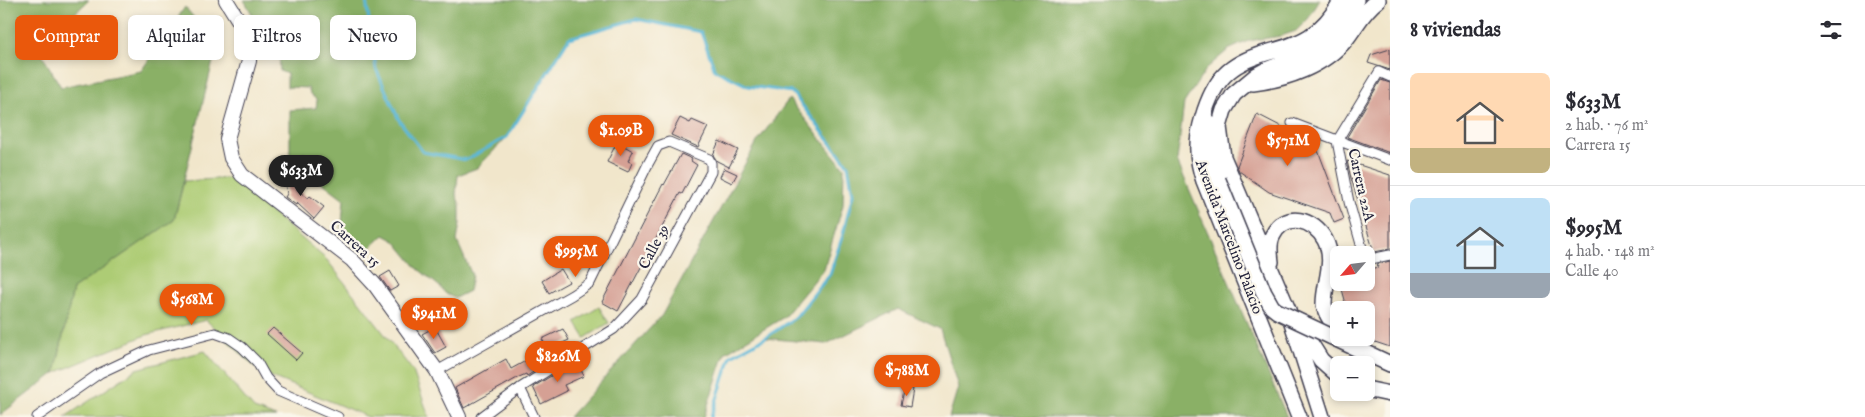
<!DOCTYPE html>
<html lang="es">
<head>
<meta charset="utf-8">
<style>
	body { margin:0; font-family:"IM FELL English",serif; background:#f7f7f7; color:#2b2b33; height:100vh; display:flex; flex-direction:column; font-size:19px; white-space:nowrap }
	* { box-sizing:border-box; margin:0 }
	p { font-size:16px; color:#7c7c81 }
	.icon { flex:none; width:28px; height:28px; fill:none; stroke:currentColor; stroke-width:2; stroke-linecap:round; stroke-linejoin:round }
	.map { position:relative; flex:1; overflow:hidden }
	.panel { display:flex; flex-direction:column; background:#fff; width:475px }
	.panel>* { flex:none }
	.guide { position:absolute; left:15px; top:15px; width:475px; height:45px; display:flex; gap:10px }
	.needle { width:32px; rotate:242deg }
	.buttons { position:absolute; left:1330px; top:246px; display:grid; gap:10px }
	.buttons a { display:grid; place-items:center; width:45px; height:45px; border-radius:8px; background:#fff; box-shadow:0 2px 8px #0003; font-size:25px }
	.price { position:absolute; translate:-50% -42px; padding:0 11px; border-radius:18px; background:#ea580c; color:#fff; font-size:16px; line-height:32px; filter:drop-shadow(0 1px 2px #0008) }
	.price::after { content:''; position:absolute; left:50%; top:30px; width:15px; height:11px; margin-left:-8px; background:inherit; clip-path:polygon(0 0,100% 0,50% 100%) }
	.price.selected { background:#222; color:#fff }
	ul { padding:0; list-style:none }
	li { display:flex; align-items:center; gap:15px; height:125px; padding:0 20px }
	li+li { border-top:1px solid #e1e1e2 }
	li span { display:grid; place-items:center; flex:none; width:140px; height:100px; border-radius:8px; color:#555 }
	li>.icon { margin-inline-start:auto }
	span .icon { width:60px; height:60px; fill:#fffc; stroke-width:1 }
	li b { font-size:21px }
	h2 { display:flex; justify-content:space-between; align-items:center; height:60px; padding:0 20px; font-size:21px }
	.pill { padding:0 18px; border-radius:8px; background:#fff; box-shadow:0 2px 8px #0003; font-size:18px; line-height:45px }
	.pill.selected { background:#ea580c; color:#fff }
	main { display:flex; flex:1; min-height:0 }
	.map>svg:first-child { display:block }
</style>
</head>
<body>
<main>
<div class="map">
<svg width="1390" height="417" viewBox="0 0 1390 417">
	<rect width="100%" height="100%" fill="#fbf7ec"/>
	<filter id="ink" filterUnits="userSpaceOnUse"><feTurbulence type="fractalNoise" baseFrequency=".02" numOctaves="2"/><feDisplacementMap in="SourceGraphic" scale="10" xChannelSelector="R" yChannelSelector="G"/><feConvolveMatrix kernelMatrix="1 2 1 2 8 2 1 2 1" color-interpolation-filters="sRGB"/></filter>
	<filter id="wash" filterUnits="userSpaceOnUse"><feTurbulence type="fractalNoise" baseFrequency=".0096" numOctaves="4" result="noise"/><feDisplacementMap in="SourceGraphic" scale="20" xChannelSelector="R" yChannelSelector="G"/><feGaussianBlur stdDeviation="1.12" result="paint"/><feColorMatrix in="noise" values="0 0 0 0 0 0 0 0 0 0 0 0 0 0 0 0 0 1.4 0 .05"/><feComposite in="paint" operator="in"/></filter>
	<g filter="url(#wash)">
		<rect width="100%" height="100%" fill="#f1e6cb"/>
		<path fill="#adcc74" stroke="#687758" d="M232 178 327 260 413 371 429 417H368L260 372 206 320 146 335 55 373 73 289 174 220 184 181Z
			M599 307 609 323 585 338 575 322Z
			M205 351 254 409 276 417H65L137 369Z"/>
		<path fill="#8ab066" stroke="#566950" d="M0 0H89L38 48 61 87 141 71 185 7 217 45 174 220 73 289 55 373 0 415Z
			M244 0H1320L1308 19 1296 31 1281 36 1248 41 1228 50 1207 68 1184 103 1177 161 1287 417H949L958 387 940 329 898 309 826 344 765 338 796 317 830 274 842 238 853 194 848 164 792 92 748 86 715 70 701 32 636 19 569 38 507 137 477 168 458 175 456 195 460 205V223L457 241 472 275 469 291 455 298 446 294 439 286 417 268 395 241 384 235 370 248 364 245 359 251 341 235 344 199 311 174 314 167 311 157 304 153 290 160V110L316 108 317 100 310 94 308 88 287 87V74L280 71 278 35 263 33Z
			M789 99 844 168 843 205 824 269 784 317 725 353 704 417H569L662 315 757 142Z"/>
		<g fill="none" stroke-linecap="round" stroke-linejoin="round">
			<path stroke="#5ab8d9" stroke-width="3" d="M366 0 376 69 399 120 423 152 466 160 507 137 569 38 636 19 701 32 715 70 748 86 792 92 848 165 853 194 842 238 830 274 796 317 765 338 731 356 711 417"/>
		</g>
		<g id="blocks">
			<path fill="#d5a094" d="M1390 49V70L1368 63 1371 55Z
				M1381 80 1390 83V153L1347 137Z
				M1257 114 1313 143 1319 153 1344 219 1334 223 1330 213 1269 192 1239 171 1237 166Z
				M680 118 690 123 692 120 708 127 698 147 671 135Z
				M719 141 738 150 729 167 717 161 713 155Z
				M617 142 633 151 628 161 632 163 628 172 607 162Z
				M681 154 692 159 691 161 697 165 682 194 680 193 618 311 602 302 663 184 664 185Z
				M1347 161 1390 175V249L1374 252 1351 178Z
				M724 168 737 174 732 183 720 177Z
				M295 174 297 190 308 198 310 196 324 207 314 219 297 203 296 205 285 197 287 194 284 175Z
				M1390 261V347L1366 339V310H1340L1345 300 1340 282H1366V270L1378 267 1377 264Z
				M561 269 569 282 549 293 542 281Z
				M390 271 399 286 390 291 380 277Z
				M435 327 446 347 435 353 422 334Z
				M273 328 302 353 296 360 267 334Z
				M563 329 569 340 556 346 560 355 527 376 526 374 519 377 464 408 455 388 506 359 511 369 522 363 547 348 542 339Z
				M577 362 584 376 564 385 567 391 541 404 533 387 566 367Z
				M905 387 913 389 910 407 901 405Z"/>
		</g>
	</g>
	<g filter="url(#ink)">
		<use href="#blocks" fill-opacity="0" stroke="#413f51" stroke-width="1"/>
		<g fill="none" stroke-linecap="round" stroke-linejoin="round">
			<g stroke="#413f51" stroke-width="11">
				<path id="minor" d="M1292 123 1390 160
					M1364 255 1349 202 1337 141 1379 72 1390 77
					M1366 260 1390 255
					M437 371 572 295 590 283 648 164 658 146 669 142 709 159 711 163V172L642 299 614 329 520 388 481 417
					M520 388 534 417
					M37 417 100 373 149 350 215 333 229 338 242 347 257 362 266 378 278 391 338 417"/>
			</g>
			<g stroke="#413f51" stroke-width="16">
				<path id="secondary" d="M226 0 249 37V61L227 139 231 158 242 175 352 260 375 285 437 371 459 417"/>
			</g>
			<g stroke="#413f51" stroke-width="18">
				<path id="primary" d="M1253 83C1286 79 1324 66 1346 39 1357 25 1363 11 1378 0
					M1207 120 1210 152 1218 180
					M1271 262C1270 253 1268 243 1273 235 1285 211 1314 219 1325 240 1336 261 1324 282 1324 304 1325 314 1333 324 1339 331
					M1299 325 1321 360 1339 376
					M1330 336 1390 364
					M1366 389 1390 394
					M1299 417 1204 181C1196 158 1196 140 1203 117 1214 80 1228 64 1266 53 1281 49 1296 45 1309 37 1323 28 1334 14 1342 0
					M1322 417 1288 310 1223 157 1219 127 1224 110 1234 94 1257 75 1266 70 1315 51 1338 28 1356 0"/>
			</g>
			<use href="#minor" stroke="#fff" stroke-width="9"/>
			<use href="#secondary" stroke="#fff" stroke-width="14"/>
			<use href="#primary" stroke="#fff" stroke-width="15"/>
			<g stroke="#413f51" stroke-width="18" stroke-linecap="butt">
				<path id="primary-bridge" d="M1218 180 1264 293 1272 307 1277 311 1330 336"/>
			</g>
			<use href="#primary-bridge" stroke="#fff" stroke-width="15"/>
		</g>
	</g>
	<g text-anchor="middle" dominant-baseline="central" stroke-width="4.5" stroke-linejoin="round" paint-order="stroke">
		<g font-size="15" fill="#22223b" stroke="#fbf7ec">
			<text transform="translate(1361 185) rotate(77)">Carrera 22A</text>
			<text transform="translate(1229 237) rotate(69)">Avenida Marcelino Palacio</text>
			<text transform="translate(355 244) rotate(42)">Carrera 15</text>
			<text transform="translate(654 247) rotate(-62)">Calle 39</text>
		</g>
	</g>
</svg>
<div class="buttons">
<a><svg class="needle" viewBox="-14 -14 28 28"><path d="M0-13l5 13h-10z" fill="#e53935"/><path d="M0 13l5-13h-10z" fill="#7c7c81"/></svg></a>
<a>+</a>
<a>−</a>
</div>
<b class="price" style="left:621px;top:157px">$1.09B</b>
<b class="price" style="left:1288px;top:167px">$571M</b>
<b class="price selected" style="left:301px;top:197px">$633M</b>
<b class="price" style="left:576px;top:278px">$995M</b>
<b class="price" style="left:192px;top:326px">$568M</b>
<b class="price" style="left:434px;top:340px">$941M</b>
<b class="price" style="left:558px;top:383px">$826M</b>
<b class="price" style="left:907px;top:397px">$788M</b>
<div class="guide">
<a class="pill selected">Comprar</a>
<a class="pill">Alquilar</a>
<a class="pill">Filtros</a>
<a class="pill">Nuevo</a>
</div>
</div>
<section class="panel">
<h2>8 viviendas<svg class="icon" aria-label="filters" viewBox="0 0 24 24"><path d="M4 7h16M4 17h16"/><circle cx="9" cy="7" r="2"/><circle cx="15" cy="17" r="2"/></svg></h2>
<ul>
<li><span style="background:linear-gradient(#ffd9b3 75%,#c2b280 0)"><svg class="icon" aria-label="home" viewBox="0 0 24 24"><path d="M3 11l9-7 9 7M6 9v11h12V9"/></svg></span><div><b>$633M</b><p>2 hab. · 76 m²</p><p>Carrera 15</p></div></li>
<li><span style="background:linear-gradient(#bfe0f5 75%,#9aa5b1 0)"><svg class="icon" aria-label="home" viewBox="0 0 24 24"><path d="M3 11l9-7 9 7M6 9v11h12V9"/></svg></span><div><b>$995M</b><p>4 hab. · 148 m²</p><p>Calle 40</p></div></li>
</ul>
</section>
</main>
</body>
</html>
